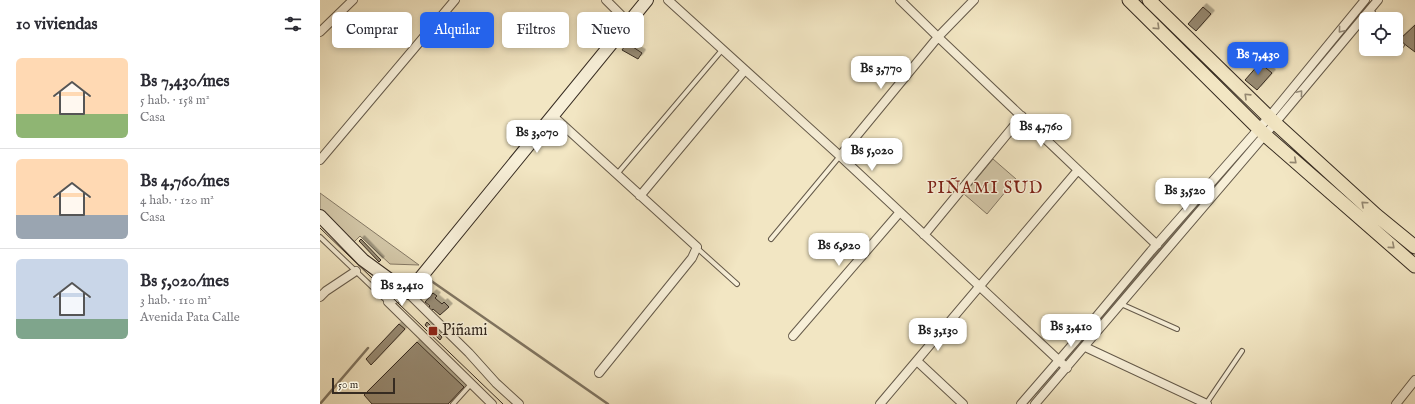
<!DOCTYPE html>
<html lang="es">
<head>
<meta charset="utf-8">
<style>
	body { margin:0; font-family:"IM FELL English",serif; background:#f2f2f3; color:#2b2b33; height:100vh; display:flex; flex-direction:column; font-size:15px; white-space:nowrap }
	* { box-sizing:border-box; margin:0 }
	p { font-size:13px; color:#7c7c81 }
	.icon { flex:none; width:22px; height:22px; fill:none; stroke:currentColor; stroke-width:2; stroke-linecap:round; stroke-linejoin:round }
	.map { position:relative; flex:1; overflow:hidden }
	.details { display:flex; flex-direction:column; background:#fff; width:320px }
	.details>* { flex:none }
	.top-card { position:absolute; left:12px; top:12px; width:380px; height:36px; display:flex; gap:8px }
	.buttons { position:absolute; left:1039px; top:12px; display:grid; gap:8px }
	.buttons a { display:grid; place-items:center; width:44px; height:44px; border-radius:6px; background:#fff; box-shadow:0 2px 6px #0003; font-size:20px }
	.scale { position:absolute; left:12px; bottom:10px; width:63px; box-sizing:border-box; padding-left:4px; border:2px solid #362b21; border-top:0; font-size:11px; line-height:14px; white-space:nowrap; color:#362b21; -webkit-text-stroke:3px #f7efd8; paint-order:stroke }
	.price { position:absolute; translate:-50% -34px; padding:0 9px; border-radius:8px; background:#fff; color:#222; font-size:13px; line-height:26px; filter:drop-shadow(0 1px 2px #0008) }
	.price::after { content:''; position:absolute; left:50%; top:24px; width:12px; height:9px; margin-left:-6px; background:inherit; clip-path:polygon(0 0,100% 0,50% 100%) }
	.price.selected { background:#2563eb; color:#fff }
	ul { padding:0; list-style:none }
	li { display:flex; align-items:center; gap:12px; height:100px; padding:0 16px }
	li+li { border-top:1px solid #e1e1e2 }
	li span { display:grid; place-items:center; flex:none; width:112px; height:80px; border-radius:6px; color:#555 }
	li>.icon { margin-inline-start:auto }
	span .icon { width:48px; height:48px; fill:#fffc; stroke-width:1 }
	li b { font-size:17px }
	h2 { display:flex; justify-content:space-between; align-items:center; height:48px; padding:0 16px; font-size:17px }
	.pill { padding:0 14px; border-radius:6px; background:#fff; box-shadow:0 2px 6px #0003; font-size:14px; line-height:36px }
	.pill.selected { background:#2563eb; color:#fff }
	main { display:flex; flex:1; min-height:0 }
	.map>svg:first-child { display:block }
</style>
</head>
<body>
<main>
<section class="details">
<h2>10 viviendas<svg class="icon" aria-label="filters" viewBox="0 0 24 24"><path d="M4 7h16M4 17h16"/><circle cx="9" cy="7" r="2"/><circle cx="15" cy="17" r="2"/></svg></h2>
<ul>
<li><span style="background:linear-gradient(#ffd9b3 70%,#8fb573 0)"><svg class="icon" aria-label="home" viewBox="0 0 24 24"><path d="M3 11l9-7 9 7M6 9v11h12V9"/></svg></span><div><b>Bs 7,430/mes</b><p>5 hab. · 158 m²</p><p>Casa</p></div></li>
<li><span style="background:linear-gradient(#ffd9b3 70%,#9aa5b1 0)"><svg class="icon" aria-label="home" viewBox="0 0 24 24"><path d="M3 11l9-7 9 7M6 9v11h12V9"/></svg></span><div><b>Bs 4,760/mes</b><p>4 hab. · 120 m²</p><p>Casa</p></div></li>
<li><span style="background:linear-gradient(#c9d6e8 75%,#7fa58c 0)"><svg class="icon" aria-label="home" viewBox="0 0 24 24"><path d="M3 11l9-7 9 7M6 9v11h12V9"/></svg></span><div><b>Bs 5,020/mes</b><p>3 hab. · 110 m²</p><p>Avenida Pata Calle</p></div></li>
</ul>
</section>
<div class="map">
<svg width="1095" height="404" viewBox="0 0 1095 404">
	<defs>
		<filter id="shadow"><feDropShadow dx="3.5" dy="-3.5" stdDeviation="0" flood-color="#0004"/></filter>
	</defs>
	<rect width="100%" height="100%" fill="#f2e6c3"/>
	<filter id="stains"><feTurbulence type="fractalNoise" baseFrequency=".005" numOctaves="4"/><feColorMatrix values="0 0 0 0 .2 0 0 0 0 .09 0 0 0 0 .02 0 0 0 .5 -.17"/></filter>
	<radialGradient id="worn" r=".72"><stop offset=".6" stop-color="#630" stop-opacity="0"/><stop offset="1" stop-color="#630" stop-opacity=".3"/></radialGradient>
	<path fill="#d2c6a7" stroke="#847864" d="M815 0H822L941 116 938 120Z
		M673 159 696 179 667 214 644 194Z
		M0 193 99 265 70 264 40 236 34 242 0 210Z"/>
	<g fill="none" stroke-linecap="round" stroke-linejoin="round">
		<path stroke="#807561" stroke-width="2.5" d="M957 114 1053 0
			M107 278 288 404
			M745 359 938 137
			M0 404 48 348
			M706 404 736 370"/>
	</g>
	<path fill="#988c75" stroke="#362b21" filter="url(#shadow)" d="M883 7 891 14 876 31 868 24Z
		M1095 25V52L1079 40Z
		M307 43 322 53 318 59 302 50Z
		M940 63 952 73 937 90 925 80Z
		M41 239 61 260 59 262 39 241Z
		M113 293 117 296 115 298 122 304 124 302 129 307 120 315 113 309 111 311 108 308 110 306 105 302Z
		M107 322 122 337 120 340 105 325Z
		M79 324 85 329 51 365 46 359Z
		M97 342 144 387 128 404H52L44 395Z"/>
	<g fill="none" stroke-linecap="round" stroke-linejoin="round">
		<g stroke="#655a4a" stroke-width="6">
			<path id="lane" d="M1051 10 1058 19
				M1076 42 1082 45
				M297 174 402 50
				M0 237 68 302
				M451 239 520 156
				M377 248 417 284
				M801 304 857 329
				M133 404 151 384
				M886 404 922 351"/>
		</g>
		<g stroke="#655a4a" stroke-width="10">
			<path id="street" d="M286 0 309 23
				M348 0 520 156 747 368
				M580 0 618 37 837 245
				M0 32 33 0
				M233 116 377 247 372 258 279 373
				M520 156 618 37 654 0
				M0 160 135 0
				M320 196 425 70
				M604 235 702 116
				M0 297 6 291 36 271
				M473 336 580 212
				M765 347 887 404
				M597 361 643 404
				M172 404 68 302 88 293 149 353 176 383 199 404
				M560 404 758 170
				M701 404 766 329 831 251 949 117 1045 0
				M715 404 955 123 1058 0
				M1076 404 1095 380"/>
		</g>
		<g stroke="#362b21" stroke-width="14">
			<path id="secondary" d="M0 216 43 260 88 293 327 0"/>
		</g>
		<g stroke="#362b21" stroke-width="15">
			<path id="primary" d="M809 0 945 135 1095 266
				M829 0 955 123 1056 215 1095 247"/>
		</g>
		<use href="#lane" stroke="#f7efd8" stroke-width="4"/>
		<use href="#street" stroke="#f7efd8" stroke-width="8"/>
		<use href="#secondary" stroke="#f7efd8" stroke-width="12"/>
		<use href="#primary" stroke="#f2e6c3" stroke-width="13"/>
		<path stroke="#362b21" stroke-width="1" d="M0 228 183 404"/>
	</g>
	<defs><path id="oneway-chevron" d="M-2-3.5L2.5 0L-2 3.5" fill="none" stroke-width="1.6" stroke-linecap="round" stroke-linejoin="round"/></defs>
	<g stroke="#948872">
		<use href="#oneway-chevron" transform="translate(837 27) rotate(44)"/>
		<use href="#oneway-chevron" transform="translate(927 96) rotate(-136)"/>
		<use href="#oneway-chevron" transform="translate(974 161) rotate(41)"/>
		<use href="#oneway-chevron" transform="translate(1044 204) rotate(-138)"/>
		<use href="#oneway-chevron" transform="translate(1072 246) rotate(41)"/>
	</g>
	<g stroke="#968d7c">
		<use href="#oneway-chevron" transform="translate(1021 30) rotate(130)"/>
		<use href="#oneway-chevron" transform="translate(980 93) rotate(-50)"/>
	</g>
	<rect fill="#8f2418" stroke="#f7efd8" stroke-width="1.5" x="108" y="326" width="10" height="10" rx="2"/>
	<g text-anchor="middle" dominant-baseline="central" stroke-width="3" stroke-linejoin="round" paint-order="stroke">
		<g font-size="16" fill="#362b21" stroke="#f7efd8" text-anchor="start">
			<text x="122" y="331">Piñami</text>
		</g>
		<g font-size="17" letter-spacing="1" fill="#7a1f14" stroke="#f7efd8">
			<text x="665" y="188">PIÑAMI SUD</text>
		</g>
	</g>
	<rect width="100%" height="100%" filter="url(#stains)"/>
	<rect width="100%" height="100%" fill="url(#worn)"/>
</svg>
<div class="buttons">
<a><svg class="icon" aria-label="locate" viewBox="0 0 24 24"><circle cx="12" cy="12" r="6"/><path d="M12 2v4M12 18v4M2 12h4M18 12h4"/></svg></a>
</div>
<div class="scale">50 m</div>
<b class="price selected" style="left:938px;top:76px">Bs 7,430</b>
<b class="price" style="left:561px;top:90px">Bs 3,770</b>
<b class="price" style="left:721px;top:148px">Bs 4,760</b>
<b class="price" style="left:217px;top:154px">Bs 3,070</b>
<b class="price" style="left:552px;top:172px">Bs 5,020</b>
<b class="price" style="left:865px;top:212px">Bs 3,520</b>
<b class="price" style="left:519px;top:267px">Bs 6,920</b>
<b class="price" style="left:82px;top:307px">Bs 2,410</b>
<b class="price" style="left:751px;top:348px">Bs 3,410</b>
<b class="price" style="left:618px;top:352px">Bs 3,130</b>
<div class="top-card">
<a class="pill">Comprar</a>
<a class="pill selected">Alquilar</a>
<a class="pill">Filtros</a>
<a class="pill">Nuevo</a>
</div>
</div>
</main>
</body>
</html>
